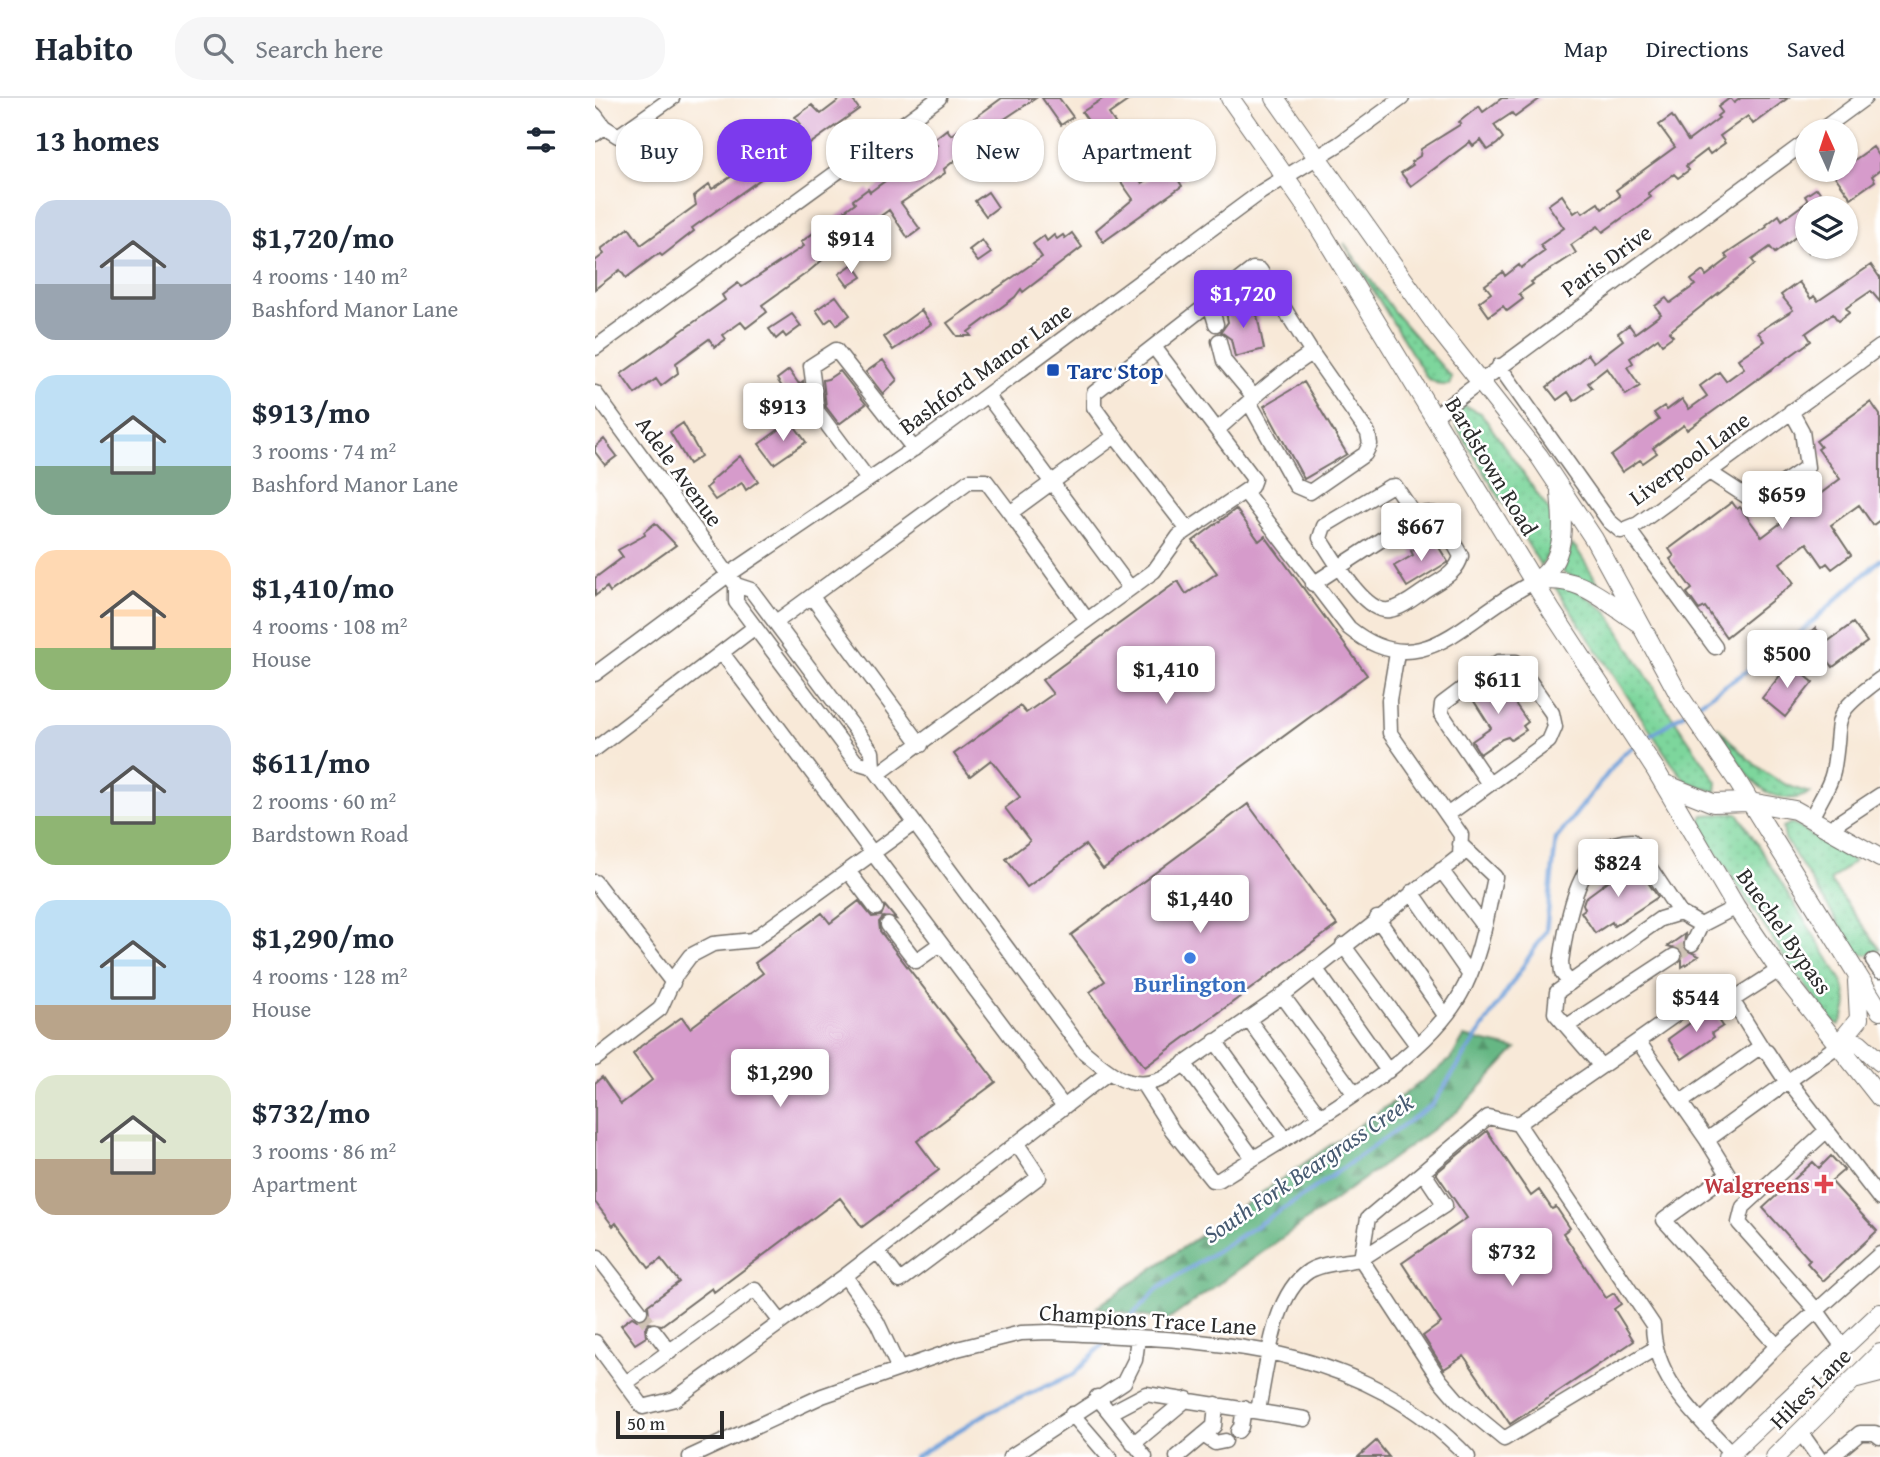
<!DOCTYPE html>
<html lang="en">
<head>
<meta charset="utf-8">
<style>
	body { margin:0; font-family:"Gentium Book Plus",serif; background:#f6f6f7; color:#1f2937; height:100vh; display:flex; flex-direction:column; font-size:26px; white-space:nowrap }
	* { box-sizing:border-box; margin:0 }
	p { font-size:23px; color:#747a83 }
	.icon { flex:none; width:38px; height:38px; fill:none; stroke:currentColor; stroke-width:2; stroke-linecap:round; stroke-linejoin:round }
	.map { position:relative; flex:1; overflow:hidden }
	.sheet { display:flex; flex-direction:column; background:#fff; width:595px }
	.sheet>* { flex:none }
	.guide { position:absolute; left:21px; top:21px; width:665px; height:63px; display:flex; gap:14px }
	.needle { width:46px; rotate:357deg }
	.controls { position:absolute; left:1200px; top:21px; display:grid; gap:14px }
	.controls a { display:grid; place-items:center; width:63px; height:63px; border-radius:50%; background:#fff; box-shadow:0 2px 5px #0004; font-size:35px }
	.scale { position:absolute; left:21px; bottom:18px; width:108px; box-sizing:border-box; padding-left:7px; border:4px solid #2b2b2b; border-top:0; font-size:19px; line-height:24px; white-space:nowrap; color:#2b2b2b; -webkit-text-stroke:5px #fff; paint-order:stroke }
	.price { position:absolute; translate:-50% -60px; padding:0 16px; border-radius:7px; background:#fff; color:#222; font-size:23px; line-height:46px; filter:drop-shadow(0 2px 4px #0008) }
	.price::after { content:''; position:absolute; left:50%; top:42px; width:21px; height:16px; margin-left:-10px; background:inherit; clip-path:polygon(0 0,100% 0,50% 100%) }
	.price.selected { background:#7c3aed; color:#fff }
	ul { padding:0; list-style:none }
	li { display:flex; align-items:center; gap:21px; height:175px; padding:0 35px }
	li span { display:grid; place-items:center; flex:none; width:196px; height:140px; border-radius:21px; color:#555 }
	li>.icon { margin-inline-start:auto }
	span .icon { width:84px; height:84px; fill:#fffc; stroke-width:1 }
	li b { font-size:30px }
	h2 { display:flex; justify-content:space-between; align-items:center; height:84px; padding:0 35px; font-size:30px }
	.pill { padding:0 24px; border-radius:28px; background:#fff; box-shadow:0 2px 5px #0004; font-size:24px; line-height:63px }
	.pill.selected { background:#7c3aed; color:#fff }
	header { display:flex; align-items:center; gap:42px; box-sizing:border-box; height:98px; padding:0 35px; background:#fff; border-bottom:2px solid #e0e1e3 }
	header strong { font-size:33px }
	nav { display:flex; gap:38px; margin-inline-start:auto; font-size:24px }
	.search { width:490px; height:63px; background:#f6f6f7; display:flex; align-items:center; gap:18px; box-sizing:border-box; padding:0 24px; border-radius:28px; color:#747a83; font-size:26px }
	main { display:flex; flex:1; min-height:0 }
	.map>svg:first-child { display:block }
</style>
</head>
<body>
<header>
<strong>Habito</strong>
<div class="search"><svg class="icon" aria-label="search" viewBox="0 0 24 24"><circle cx="10" cy="10" r="6"/><path d="M15 15l6 6"/></svg>Search here</div>
<nav><a>Map</a><a>Directions</a><a>Saved</a></nav>
</header>
<main>
<section class="sheet">
<h2>13 homes<svg class="icon" aria-label="filters" viewBox="0 0 24 24"><path d="M4 7h16M4 17h16"/><circle cx="9" cy="7" r="2"/><circle cx="15" cy="17" r="2"/></svg></h2>
<ul>
<li><span style="background:linear-gradient(#c9d6e8 60%,#9aa5b1 0)"><svg class="icon" aria-label="home" viewBox="0 0 24 24"><path d="M3 11l9-7 9 7M6 9v11h12V9"/></svg></span><div><b>$1,720/mo</b><p>4 rooms · 140 m²</p><p>Bashford Manor Lane</p></div></li>
<li><span style="background:linear-gradient(#bfe0f5 65%,#7fa58c 0)"><svg class="icon" aria-label="home" viewBox="0 0 24 24"><path d="M3 11l9-7 9 7M6 9v11h12V9"/></svg></span><div><b>$913/mo</b><p>3 rooms · 74 m²</p><p>Bashford Manor Lane</p></div></li>
<li><span style="background:linear-gradient(#ffd9b3 70%,#8fb573 0)"><svg class="icon" aria-label="home" viewBox="0 0 24 24"><path d="M3 11l9-7 9 7M6 9v11h12V9"/></svg></span><div><b>$1,410/mo</b><p>4 rooms · 108 m²</p><p>House</p></div></li>
<li><span style="background:linear-gradient(#c9d6e8 65%,#8fb573 0)"><svg class="icon" aria-label="home" viewBox="0 0 24 24"><path d="M3 11l9-7 9 7M6 9v11h12V9"/></svg></span><div><b>$611/mo</b><p>2 rooms · 60 m²</p><p>Bardstown Road</p></div></li>
<li><span style="background:linear-gradient(#bfe0f5 75%,#b9a48a 0)"><svg class="icon" aria-label="home" viewBox="0 0 24 24"><path d="M3 11l9-7 9 7M6 9v11h12V9"/></svg></span><div><b>$1,290/mo</b><p>4 rooms · 128 m²</p><p>House</p></div></li>
<li><span style="background:linear-gradient(#dfe7d0 60%,#b9a48a 0)"><svg class="icon" aria-label="home" viewBox="0 0 24 24"><path d="M3 11l9-7 9 7M6 9v11h12V9"/></svg></span><div><b>$732/mo</b><p>3 rooms · 86 m²</p><p>Apartment</p></div></li>
</ul>
</section>
<div class="map">
<svg width="1285" height="1359" viewBox="0 0 1285 1359">
	<defs>
		<pattern id="grass-dots" width="8" height="8" patternUnits="userSpaceOnUse" patternTransform="scale(1.75)"><rect width="8" height="8" fill="#7dd69c"/><path d="M2 2h.1M6 6h.1" fill="none" stroke="#6cb887" stroke-width="1.8" stroke-linecap="round"/></pattern>
		<pattern id="forest-firs" width="22" height="20" patternUnits="userSpaceOnUse" patternTransform="scale(1.75)"><rect width="22" height="20" fill="#66b784"/><path d="M5 1l3.5 6h-7zM16 11l3.5 6h-7z" fill="#54956c"/></pattern>
	</defs>
	<rect width="100%" height="100%" fill="#fff"/>
	<filter id="ink" filterUnits="userSpaceOnUse"><feTurbulence type="fractalNoise" baseFrequency=".0143" numOctaves="2"/><feDisplacementMap in="SourceGraphic" scale="14" xChannelSelector="R" yChannelSelector="G"/><feConvolveMatrix kernelMatrix="1 2 1 2 8 2 1 2 1" color-interpolation-filters="sRGB"/></filter>
	<filter id="wash" filterUnits="userSpaceOnUse"><feTurbulence type="fractalNoise" baseFrequency=".00686" numOctaves="4" result="noise"/><feDisplacementMap in="SourceGraphic" scale="28" xChannelSelector="R" yChannelSelector="G"/><feGaussianBlur stdDeviation="1.57" result="paint"/><feColorMatrix in="noise" values="0 0 0 0 0 0 0 0 0 0 0 0 0 0 0 0 0 1.4 0 .05"/><feComposite in="paint" operator="in"/></filter>
	<g filter="url(#wash)">
		<rect width="100%" height="100%" fill="#f8e9d8"/>
		<path fill="url(#grass-dots)" stroke="#548064" stroke-width="2" d="M749 145 799 214 857 280 854 287H845L832 280Z
			M870 308 886 315 955 414C960 433 958 452 946 468L860 326 862 311Z
			M977 447 981 450 1009 494 968 474Z
			M960 489H977L1012 513 1070 608 1122 684 1121 694 1091 683 1076 664Z
			M1122 628C1147 657 1176 686 1215 695 1168 719 1141 659 1122 628Z
			M1143 715 1246 881C1253 899 1255 910 1244 927L1236 921 1193 865 1113 742 1106 721 1108 717Z
			M1197 725 1259 763 1235 783 1285 851C1275 857 1270 859 1260 852L1190 741 1188 729Z"/>
		<path fill="url(#forest-firs)" stroke="#487158" stroke-width="2" d="M869 939 921 951 863 1013 572 1223 502 1209 818 990 856 961Z"/>
		<g fill="none" stroke-linecap="round" stroke-linejoin="round">
			<path stroke="#6fa0d9" stroke-width="4.5" d="M1097 610 1195 544 1285 462
				M1047 643 1089 615
				M521 1234 564 1190 714 1094 838 1006 951 833 961 741 1028 656 1040 648
				M320 1359 392 1315 479 1276 514 1240"/>
		</g>
		<g id="blocks">
			<path fill="#d69bcb" d="M247 0H256L264 11 97 130 99 133 67 158 65 156 60 158 31 180 25 172 0 191V163L9 156 6 151 34 130 46 147 101 107 99 98 114 86 117 91 163 61 161 58 205 25 200 19 217 7 226 16Z
				M407 0H441L366 50 362 55 364 59 349 71 350 75 306 105 325 131 313 140 294 112 265 133 262 128 235 148 238 153 213 174 167 207 172 214 151 230 146 224 128 237 131 241 120 249 114 241 81 265 83 275 66 288 61 281 40 296 26 276 130 202 127 197 143 185 147 189 209 148 206 144 260 105 258 102 273 91 275 94 305 72 308 77 317 64 342 47 338 42 352 31 356 37Z
				M447 0H464L478 19 466 27Z
				M509 0H537L514 16 520 25 503 37 487 14Z
				M907 0H946L920 19 917 15 899 27 908 40 902 46 893 52 886 42 878 48 875 44 816 88 806 75 818 67 816 64 825 58 826 51 866 26 864 24 884 8 888 14Z
				M1135 0 1139 5 1146 0H1193L1158 26 1153 18 1125 38 1130 45 1115 56 1112 52 1091 68 1094 72 1083 80 1079 76 1053 95 1056 99 1008 134 1003 128 976 147 981 155 936 184 938 186 924 196 928 201 912 213 908 208 894 218 884 204 896 195 890 187 908 174 910 178 924 167 926 170 950 153 945 147 969 130 953 107 967 97 979 115 985 111 988 115 1003 105 1007 111 1025 98 1021 92 1080 49 1064 27 1077 18 1093 43 1124 20 1122 18 1127 14 1123 9Z
				M1278 49 1285 59V72L1277 78 1280 83 1256 100 1239 77 1251 72V68Z
				M583 60 594 76 584 83 587 88 508 144 501 132 538 101 519 74 533 65 547 85Z
				M1222 90 1236 110H1213V153L1202 138 1180 155 1175 149 1157 162 1160 166 1074 234 1078 238 1067 246 1063 240 1035 260 1038 265 1032 269 1045 288 1031 297 1012 270 993 285 997 290 979 303 973 294 962 302 952 289 993 256 999 264 1028 242 1023 235 1034 227 1040 235 1066 216 1060 208 1071 200 1075 205 1100 187 1096 182 1108 173 1111 178 1133 161 1130 157 1172 129 1171 127 1184 117 1187 122 1213 103 1210 98Z
				M393 94 403 109 391 118 380 103Z
				M477 135 487 149 428 194 426 191 420 199 373 234 376 238H362L352 225 447 159 438 146 449 138 452 143 459 137 462 141 468 137 470 140Z
				M387 142 396 155 383 164 374 152Z
				M258 166 267 179 253 188 244 176Z
				M1276 167 1285 180V204L1276 193 1251 210 1254 215 1243 223 1238 216 1211 235 1216 243 1092 332 1089 327 1058 350 1062 355 1048 365 1045 362 1027 374 1016 358 1064 322 1059 315 1069 308 1072 312 1087 301 1094 311 1112 298 1105 288 1124 274 1131 283 1149 270 1143 261 1169 243 1163 234 1198 212 1186 197 1204 184 1216 201 1219 198 1223 203Z
				M241 198 255 217 242 227 237 220 230 225 221 212Z
				M651 205 653 214 661 212 669 251 640 259 636 241 626 234 633 224 630 209Z
				M326 212 336 226 298 252 289 239Z
				M197 216 206 228 191 239 188 235 181 241 174 231Z
				M288 262 302 282 288 296 271 274Z
				M194 272 204 286 208 283 212 312 210 314 192 289 189 292 182 281Z
				M245 273 271 306 244 326 231 309 228 282 233 281Z
				M709 284 752 356 709 381 669 308Z
				M1276 304 1285 317V422L1278 427 1264 407 1236 427 1256 457 1237 471 1232 465 1228 468 1212 445 1185 465 1199 485 1131 539 1110 509 1104 512 1092 495 1097 491 1075 461 1079 458 1074 451 1137 404 1142 411 1145 409 1167 439 1199 415 1196 411 1210 401 1213 405 1245 381 1223 351 1226 349 1221 343Z
				M196 323 211 344 179 366 164 346Z
				M88 325 106 358 94 366 75 334Z
				M9 341 22 358 10 367 0 354V349Z
				M145 358 163 383 151 392 147 385 120 402 111 390 116 386 115 384Z
				M641 411 664 443 670 438 772 577 508 771 490 747 432 789 411 761 435 743 410 710 425 699 396 662 375 678 359 656 425 608 431 615 458 596 447 582 583 483 591 496 622 475 598 443Z
				M60 425 81 447 15 494 12 489 0 498V480L28 459 23 452 50 437 49 434Z
				M840 443 853 464 812 489 799 468 818 457 816 453Z
				M1258 525 1272 544 1238 569 1224 550Z
				M1220 530 1230 541 1200 567 1191 556Z
				M1195 565 1218 584 1190 619 1167 600Z
				M903 581 933 624 928 628 931 632 916 642 913 639 907 641 885 656 877 643 896 630 877 600 890 586Z
				M653 706 742 827 550 969 495 894 510 883 476 837Z
				M1039 764 1063 799 1019 828 1017 824 1000 835 986 814 990 811 988 806 990 800Z
				M264 803 277 819 286 818 290 808 301 821 288 819 284 824 285 833 401 984 322 1043 344 1072 267 1129 245 1100 119 1194 117 1190 67 1227 54 1225 50 1230 51 1239 40 1246 26 1227 37 1219 42 1222 50 1221 54 1216 53 1207 84 1184 66 1161 54 1170 21 1125 18 1128 0 1104V985L7 979 26 1006 57 982 38 956 46 948 87 919 95 930 168 875 160 865 227 815 235 825Z
				M1090 836 1089 851 1104 858 1087 869V852L1073 848Z
				M1116 910 1128 928 1117 935 1119 939 1087 961 1073 941Z
				M892 1033 936 1098 944 1092 957 1111 961 1109 975 1130 968 1135 1011 1200 1019 1195 1026 1206 1019 1211 1039 1243 915 1326 869 1258 849 1271 828 1238 846 1225 807 1165 872 1120 841 1075Z
				M1236 1058 1249 1072 1236 1083 1282 1133 1228 1183 1212 1165 1215 1162 1168 1110 1218 1064 1224 1070Z
				M781 1343 794 1359H763Z"/>
		</g>
	</g>
	<g filter="url(#ink)">
		<use href="#blocks" fill-opacity="0" stroke="#736e68" stroke-width="2"/>
		<g fill="none" stroke-linecap="round" stroke-linejoin="round">
			<path stroke="#cfc3b5" stroke-width="14" stroke-dasharray="14 7" stroke-linecap="butt" d="M1079 858 1097 846
				M45 1213 59 1233"/>
			<g stroke="#736e68" stroke-width="17">
				<path id="minor" d="M0 17 9 29 0 36
					M9 29 23 38 77 0
					M1225 33 1270 0
					M614 203 621 226
					M624 243 629 263 659 299
					M0 250 344 0
					M904 268 1014 423 1026 433 1043 426 1285 249
					M0 295 141 487 156 492 277 654 278 669 488 953C514 974 534 996 569 980L684 900 865 758 866 737 795 635 794 602 802 555
					M392 297 535 490
					M838 319 1213 42
					M622 332C653 305 682 277 717 255L773 335 775 346 770 356 715 394 701 388 654 304
					M520 338 593 432
					M1114 374 1160 404 1212 369 1207 333 1196 313
					M272 380 222 313 216 268 241 252 319 351
					M650 394 754 530C829 591 872 515 939 484
					M415 415 492 522
					M1033 431 1120 549
					M718 486 821 419C829 414 835 414 843 417L866 458C862 475 847 481 832 491 821 498 808 510 794 512 769 516 738 459 725 440L729 428 794 389 800 388 821 419
					M141 487V504L261 664 278 669
					M217 499 326 647
					M181 524 374 383H391L415 415 520 338 499 309V295L658 171 665 172 717 255
					M127 555 469 1009
					M0 576 133 477 323 348 666 94 744 46 807 0
					M0 651 160 529
					M283 676 559 473 584 438 656 389 659 381 559 249
					M852 717 954 643 960 629 957 615 921 564H903L847 606 846 615 894 686
					M1217 719C1223 705 1235 689 1238 674 1249 615 1231 621 1285 581
					M1235 730 1285 697
					M846 772 889 829
					M253 773 281 810
					M0 784 78 885
					M817 794 874 876
					M782 820 850 917
					M293 827 321 863 345 846
					M1097 846 1106 827
					M748 847 822 947
					M1278 863 1285 873
					M720 870 793 973
					M1184 872 1131 906 1121 888 1043 943 1112 1042 1242 948
					M975 885 967 875 966 864C972 823 983 743 1037 743L1085 815
					M687 897 759 995
					M1137 902 1167 950
					M653 921 724 1017
					M972 928 1079 858
					M620 943 690 1040
					M1043 943 923 1026 1058 1227C1059 1281 1101 1317 1136 1355
					M0 961 65 911 80 878 95 858 118 846 158 842 319 725
					M589 965 658 1060
					M1005 967 960 915 962 894 1065 821 1085 815 1106 827 1141 809
					M1193 982 1285 1101
					M548 986 577 1032 617 1082H624C693 1037 826 968 865 897 885 863 892 817 900 779L865 746
					M1086 1004 1162 951 1172 954 1191 983
					M1232 1032 1148 1109 1144 1125 1222 1213 1248 1249
					M1112 1042 1133 1076 1069 1122 1182 1248
					M828 1074 850 1107 766 1161 845 1282 863 1303 909 1341 1059 1251
					M282 1153 305 1183 444 1079 422 1046
					M0 1161 3 1159 45 1213
					M250 1178 282 1224 304 1271
					M59 1233 75 1254
					M0 1244 48 1309 80 1301 250 1178 514 974
					M31 1285 160 1191 186 1224
					M502 1299 550 1359
					M663 1312C672 1271 677 1197 714 1173 727 1165 751 1164 766 1161L773 1120 893 1019 923 1026
					M515 1315 551 1296 710 1321
					M477 1316 514 1359
					M1107 1323 1182 1248 1285 1156
					M643 1333 646 1329 649 1310
					M1206 1335 1223 1359
					M608 1337 620 1345 630 1343
					M538 1346 592 1301
					M95 1359 227 1298 362 1251 426 1235 455 1234C609 1244 759 1239 873 1359
					M415 1359 529 1284 540 1262 543 1240
					M582 1359 619 1328 621 1306
					M1236 1359 1265 1335H1280L1285 1339"/>
			</g>
			<g stroke="#736e68" stroke-width="20">
				<path id="major" d="M635 0 714 113 956 512 1060 671 1141 809 1184 872 1285 1000
					M680 0 843 230 944 358 999 441 1084 597 1141 681 1285 913
					M942 482C972 462 968 426 965 394
					M939 484C983 475 1007 501 1042 524
					M1068 685 1118 705 1155 704 1200 712 1285 760
					M1242 948 1264 921 1262 883
					M1242 948 1264 945 1285 964
					M1258 1282 1285 1275
					M1132 1359 1285 1215
					M1180 1359 1285 1255"/>
			</g>
			<use href="#minor" stroke="#fff" stroke-width="14"/>
			<use href="#major" stroke="#fff" stroke-width="18"/>
		</g>
	</g>
	<rect fill="#1a4fb4" stroke="#fff" stroke-width="2.5" x="451" y="265" width="14" height="14" rx="3.5"/>
	<circle fill="#3f7fe0" stroke="#fff" stroke-width="2.5" cx="595" cy="860" r="7"/>
	<path fill="#e0444e" stroke="#fff" stroke-width="2.5" d="M1225.5 1075.5h7v7h7v7h-7v7h-7v-7h-7v-7h7z"/>
	<g text-anchor="middle" dominant-baseline="central" stroke-width="5" stroke-linejoin="round" paint-order="stroke">
		<g font-size="23" fill="#2b2b2b" stroke="#fff">
			<text transform="translate(1011 162) rotate(-36)">Paris Drive</text>
			<text transform="translate(390 270) rotate(-36)">Bashford Manor Lane</text>
			<text transform="translate(1094 360) rotate(-36)">Liverpool Lane</text>
			<text transform="translate(897 368) rotate(59)">Bardstown Road</text>
			<text transform="translate(85 373) rotate(54)">Adele Avenue</text>
			<text transform="translate(1190 833) rotate(55)">Buechel Bypass</text>
			<text transform="translate(553 1221) rotate(4)">Champions Trace Lane</text>
			<text transform="translate(1215 1290) rotate(-45)">Hikes Lane</text>
		</g>
		<g font-size="23" font-weight="bold" fill="#164399" stroke="#fff" text-anchor="start">
			<text x="472" y="272">Tarc Stop</text>
		</g>
		<g font-size="23" font-weight="bold" fill="#366cbe" stroke="#fff">
			<text x="595" y="885">Burlington</text>
		</g>
		<g font-size="23" font-weight="bold" fill="#be3a42" stroke="#fff" text-anchor="end">
			<text x="1215" y="1086">Walgreens</text>
		</g>
		<g font-size="24" font-style="italic" fill="#465a71" stroke="#fff">
			<text transform="translate(713 1070) rotate(-34)">South Fork Beargrass Creek</text>
		</g>
	</g>
</svg>
<div class="controls">
<a><svg class="needle" viewBox="-14 -14 28 28"><path d="M0-13l5 13h-10z" fill="#e53935"/><path d="M0 13l5-13h-10z" fill="#747a83"/></svg></a>
<a><svg class="icon" aria-label="layers" viewBox="0 0 24 24"><path d="M12 4l9 5-9 5-9-5zM3 14l9 5 9-5"/></svg></a>
</div>
<div class="scale">50 m</div>
<b class="price" style="left:256px;top:177px">$914</b>
<b class="price selected" style="left:648px;top:232px">$1,720</b>
<b class="price" style="left:188px;top:345px">$913</b>
<b class="price" style="left:1187px;top:433px">$659</b>
<b class="price" style="left:826px;top:465px">$667</b>
<b class="price" style="left:1192px;top:592px">$500</b>
<b class="price" style="left:571px;top:608px">$1,410</b>
<b class="price" style="left:903px;top:618px">$611</b>
<b class="price" style="left:1023px;top:801px">$824</b>
<b class="price" style="left:605px;top:837px">$1,440</b>
<b class="price" style="left:1101px;top:936px">$544</b>
<b class="price" style="left:185px;top:1011px">$1,290</b>
<b class="price" style="left:917px;top:1190px">$732</b>
<div class="guide">
<a class="pill">Buy</a>
<a class="pill selected">Rent</a>
<a class="pill">Filters</a>
<a class="pill">New</a>
<a class="pill">Apartment</a>
</div>
</div>
</main>
</body>
</html>
